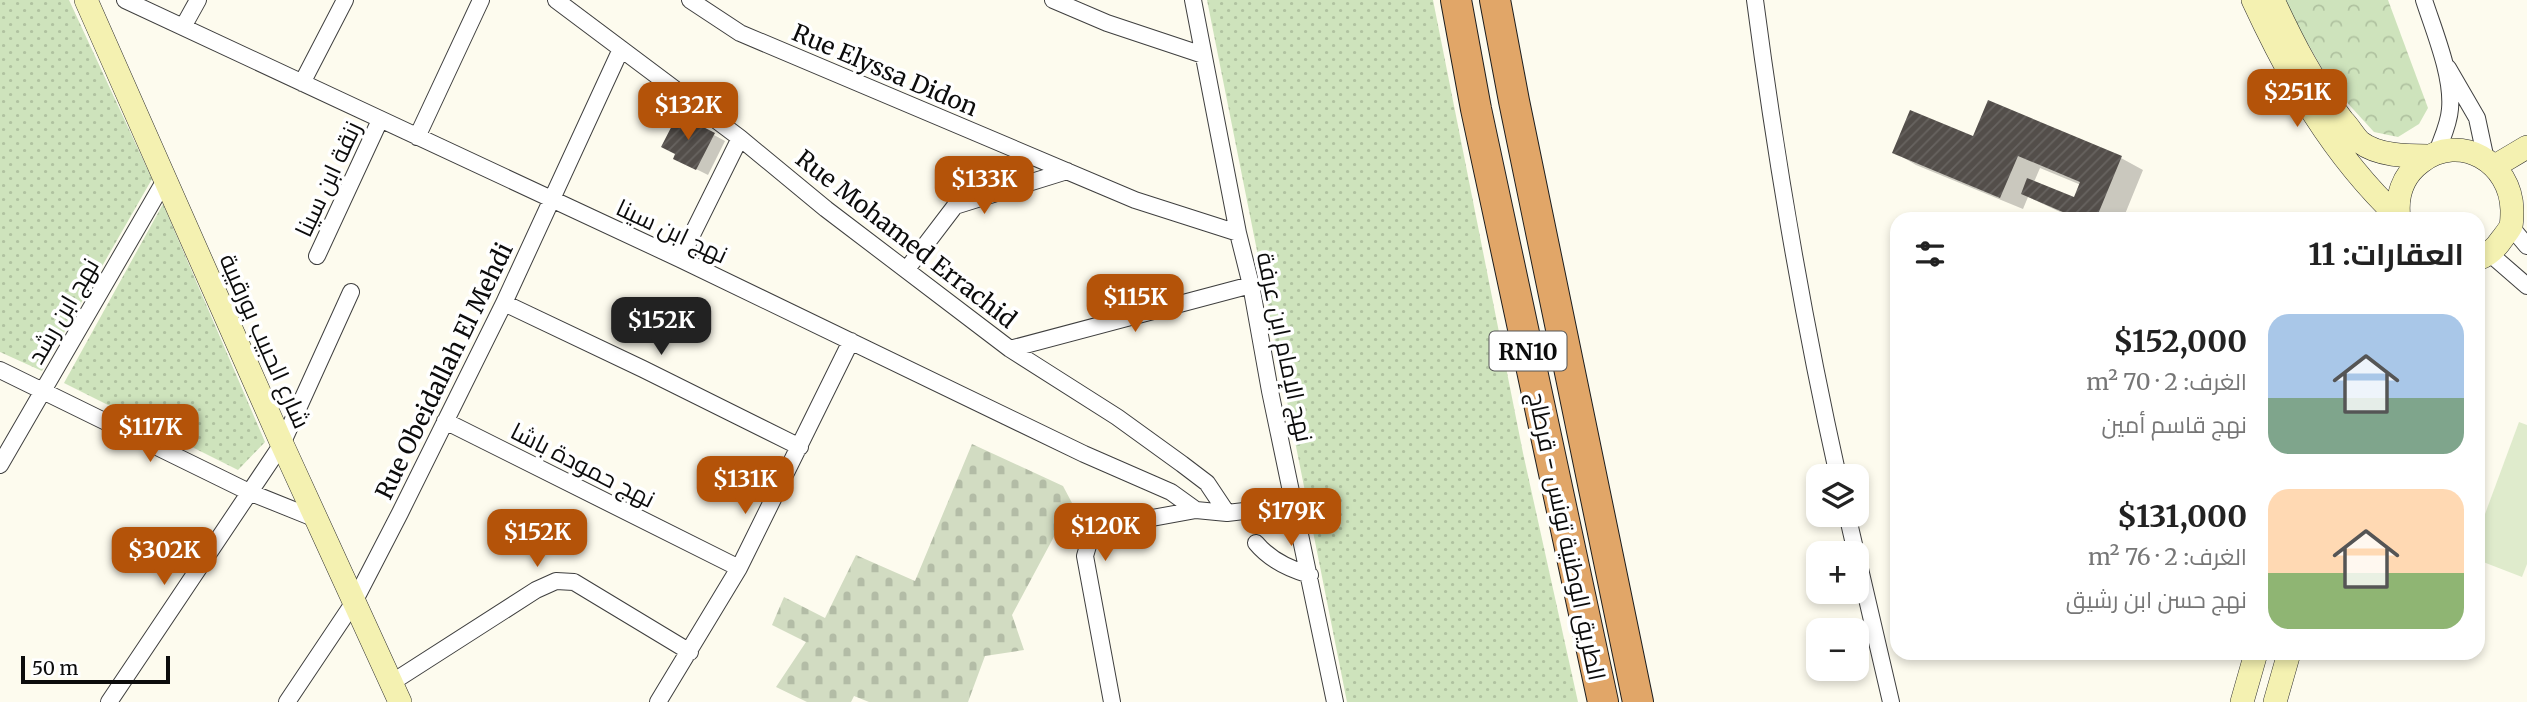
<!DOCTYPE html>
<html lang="ar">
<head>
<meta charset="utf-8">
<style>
	body { margin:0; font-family:Merriweather,Cairo,serif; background:#f2f2f2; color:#222; direction:rtl; height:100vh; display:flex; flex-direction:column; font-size:26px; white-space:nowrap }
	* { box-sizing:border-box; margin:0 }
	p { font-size:23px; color:#767676 }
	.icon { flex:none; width:38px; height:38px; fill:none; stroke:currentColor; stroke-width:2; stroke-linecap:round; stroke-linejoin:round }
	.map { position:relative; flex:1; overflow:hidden; direction:ltr }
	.panel { position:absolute; left:1890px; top:212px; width:595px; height:448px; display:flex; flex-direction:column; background:#fff; border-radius:21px; box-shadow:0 4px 10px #0003; direction:rtl }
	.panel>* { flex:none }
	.tools { position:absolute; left:1806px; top:464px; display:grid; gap:14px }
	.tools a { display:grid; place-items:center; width:63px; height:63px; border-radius:14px; background:#fff; box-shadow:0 4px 10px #0003; font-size:35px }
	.scale { position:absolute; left:21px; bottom:18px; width:149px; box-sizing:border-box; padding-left:7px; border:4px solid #0c0c0c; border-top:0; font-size:19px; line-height:24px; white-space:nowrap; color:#0c0c0c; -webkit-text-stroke:5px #fff; paint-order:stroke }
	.price { position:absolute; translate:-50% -60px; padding:0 16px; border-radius:14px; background:#b45309; color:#fff; font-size:23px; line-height:46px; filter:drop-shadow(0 2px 4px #0008) }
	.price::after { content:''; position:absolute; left:50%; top:42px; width:21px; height:16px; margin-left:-10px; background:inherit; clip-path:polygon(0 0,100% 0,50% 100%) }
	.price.selected { background:#222; color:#fff }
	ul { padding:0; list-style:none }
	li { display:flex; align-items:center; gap:21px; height:175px; padding:0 21px }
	li span { display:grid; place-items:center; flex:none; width:196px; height:140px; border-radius:21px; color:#555 }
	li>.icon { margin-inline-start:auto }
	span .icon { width:84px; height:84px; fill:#fffc; stroke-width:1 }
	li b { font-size:30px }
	h2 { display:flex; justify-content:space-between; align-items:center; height:84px; padding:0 21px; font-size:30px }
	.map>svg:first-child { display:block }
</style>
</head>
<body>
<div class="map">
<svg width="2527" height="702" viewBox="0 0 2527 702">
	<defs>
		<pattern id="grass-dots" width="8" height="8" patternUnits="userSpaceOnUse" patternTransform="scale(1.75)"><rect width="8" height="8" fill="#cee3bc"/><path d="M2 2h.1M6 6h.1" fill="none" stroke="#b0c2a0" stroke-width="1.8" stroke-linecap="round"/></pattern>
		<pattern id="cemetery-stones" width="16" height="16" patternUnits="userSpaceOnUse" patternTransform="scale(1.75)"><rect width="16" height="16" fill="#d2dcc2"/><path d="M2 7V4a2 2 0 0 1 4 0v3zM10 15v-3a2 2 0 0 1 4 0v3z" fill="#b3bca6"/></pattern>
		<pattern id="park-crowns" width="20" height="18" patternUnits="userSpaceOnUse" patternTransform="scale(1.75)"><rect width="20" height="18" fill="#cee3bc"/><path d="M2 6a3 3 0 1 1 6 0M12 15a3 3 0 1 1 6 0" fill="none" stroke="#b0c2a0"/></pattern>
		<pattern id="building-hatch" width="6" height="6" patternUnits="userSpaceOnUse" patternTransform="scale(1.75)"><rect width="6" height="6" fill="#534e4a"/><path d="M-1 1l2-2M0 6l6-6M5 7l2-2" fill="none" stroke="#676360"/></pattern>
	</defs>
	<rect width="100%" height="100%" fill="#fdfbee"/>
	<path fill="url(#grass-dots)" d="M0 0H69L152 179 42 371 0 352Z
		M1207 0H1433L1523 453 1578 702H1347Z
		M163 204 265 442 238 470 64 383Z"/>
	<path fill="url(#cemetery-stones)" d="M972 444 1063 486 1072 503 1012 615 1024 650 985 656 968 702H869L854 696 851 702H807L776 687 806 642 772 625 784 597 825 618 856 555 915 581Z"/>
	<path fill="url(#park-crowns)" d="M2283 0H2388L2428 108 2419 124 2398 137 2374 132 2332 86Z"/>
	<path fill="#dfebcc" d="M2519 422 2527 425V564L2522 577 2478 560V533Z"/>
	<path fill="#0003" fill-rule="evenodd" d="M1988 103 2121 158 2143 170 2123 219H2075L2028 197 2023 209 1916 165 1894 152 1974 138ZM2040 168 2081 185 2075 200 2034 182Z
		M714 135 725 141 708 175 686 164Z"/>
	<path fill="url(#building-hatch)" d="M1988 100 2122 156 2096 219H2079L2021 194 2027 178 2074 197 2080 182 2018 156 2000 198 1892 153 1910 110 1973 136Z
		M678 114 715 133 696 170 673 159 675 154 661 147Z"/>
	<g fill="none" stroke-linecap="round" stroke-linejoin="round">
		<g stroke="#3f3f3f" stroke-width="18">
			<path id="street" d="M125 0 680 259 1084 454 1171 492 1196 510
				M556 0 740 138 826 209 1010 349 1117 417 1182 464 1207 483 1227 513
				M690 0 740 33 1135 200 1238 233
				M1053 0 1107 23 1203 55
				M1193 0 1238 233 1251 285 1270 391 1335 702
				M1755 0C1776 160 1803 319 1838 476
				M2424 0C2434 31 2453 76 2450 109 2449 124 2442 138 2437 152
				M183 27 198 0
				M2448 68 2477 118 2486 160
				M302 83 345 0
				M417 137 481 0
				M2511 227 2527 246
				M2489 253 2527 286
				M317 256 380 120
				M680 259 740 138
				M907 269 955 206 1067 171
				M504 303 643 369 800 447
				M1010 349 1251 285
				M0 370 249 492 316 519
				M445 421 739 568
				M0 465 165 180
				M1847 514 1856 553
				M1256 543C1270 560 1289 569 1310 575
				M1857 556 1891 702
				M391 683 536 590 556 581 574 582 690 652
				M109 702 282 444 351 292
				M287 702 354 602 400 513 504 303 621 49
				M658 702 739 568 851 341
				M1112 702 1085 556 1090 539 1103 527 1196 510 1227 513 1295 505"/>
		</g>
		<g stroke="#2e2e2e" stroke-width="24">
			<path id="secondary" d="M86 0 282 444 400 702
				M2253 0C2291 82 2332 154 2398 217
				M2273 0C2293 43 2314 84 2343 121 2349 127 2354 136 2360 142 2378 156 2407 156 2428 156
				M2495 166 2527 147
				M2399 219C2396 197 2402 176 2421 162 2460 132 2511 162 2512 210 2512 214 2512 221 2511 226 2509 230 2505 235 2502 239 2496 248 2489 255 2478 259
				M2242 702 2256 653
				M2275 702 2289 653"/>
		</g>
		<g stroke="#1d1d1d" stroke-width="32">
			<path id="highway" d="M1456 0 1476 109 1603 702
				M1495 0 1514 101 1638 702"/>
		</g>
		<use href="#street" stroke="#fff" stroke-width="16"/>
		<use href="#secondary" stroke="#f4f1b1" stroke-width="23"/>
		<use href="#highway" stroke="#e1a668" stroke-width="30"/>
	</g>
	<g text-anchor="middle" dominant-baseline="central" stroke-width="7" stroke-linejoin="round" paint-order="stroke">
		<rect fill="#fff" stroke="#555" stroke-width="2" x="1489.5" y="331.5" width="77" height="39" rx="5"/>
		<g font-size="23" font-weight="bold" fill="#0c0c0c">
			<text x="1528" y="351">RN10</text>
		</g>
		<g font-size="24" fill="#0c0c0c" stroke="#fff">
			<text transform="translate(885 70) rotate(23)">Rue Elyssa Didon</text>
			<text transform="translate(328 179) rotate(-65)">زنقة ابن سينا</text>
			<text transform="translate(672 231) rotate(25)">نهج ابن سينا</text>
			<text transform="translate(906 239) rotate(38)">Rue Mohamed Errachid</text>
			<text transform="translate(63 311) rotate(-60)">نهج ابن رشد</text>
			<text transform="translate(265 341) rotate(66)">شارع الحبيب بورقيبة</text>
			<text transform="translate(1285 347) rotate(78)">نهج الإمام ابن عرفة</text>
			<text transform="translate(444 371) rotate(-64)">Rue Obeidallah El Mehdi</text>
			<text transform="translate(583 465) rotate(27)">نهج حمودة باشا</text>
			<text transform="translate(1567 536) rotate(78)">الطريق الوطنية تونس - قرطاج</text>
		</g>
	</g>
</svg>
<div class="tools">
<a><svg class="icon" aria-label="layers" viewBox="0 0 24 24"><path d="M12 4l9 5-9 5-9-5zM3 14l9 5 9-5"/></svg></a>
<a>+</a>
<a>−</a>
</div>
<div class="scale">50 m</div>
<b class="price" style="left:2297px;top:129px">$251K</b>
<b class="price" style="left:688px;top:142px">$132K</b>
<b class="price" style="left:984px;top:216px">$133K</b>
<b class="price" style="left:1135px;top:334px">$115K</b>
<b class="price selected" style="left:661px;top:357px">$152K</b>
<b class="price" style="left:150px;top:464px">$117K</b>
<b class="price" style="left:745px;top:516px">$131K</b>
<b class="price" style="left:1291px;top:548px">$179K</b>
<b class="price" style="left:1105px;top:563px">$120K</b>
<b class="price" style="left:537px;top:569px">$152K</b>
<b class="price" style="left:164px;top:587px">$302K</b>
<section class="panel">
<h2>العقارات: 11<svg class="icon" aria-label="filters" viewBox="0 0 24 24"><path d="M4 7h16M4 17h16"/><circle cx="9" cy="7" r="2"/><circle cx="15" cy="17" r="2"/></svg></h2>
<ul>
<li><span style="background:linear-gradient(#a9c7e8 60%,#7fa58c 0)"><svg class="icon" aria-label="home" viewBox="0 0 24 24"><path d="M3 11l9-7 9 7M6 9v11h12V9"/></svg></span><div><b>$152,000</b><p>الغرف: 2 · 70 m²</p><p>نهج قاسم أمين</p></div></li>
<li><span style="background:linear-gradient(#ffd9b3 60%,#8fb573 0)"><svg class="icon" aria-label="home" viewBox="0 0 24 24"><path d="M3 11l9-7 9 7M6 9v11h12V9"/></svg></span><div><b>$131,000</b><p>الغرف: 2 · 76 m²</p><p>نهج حسن ابن رشيق</p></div></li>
</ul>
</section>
</div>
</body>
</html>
